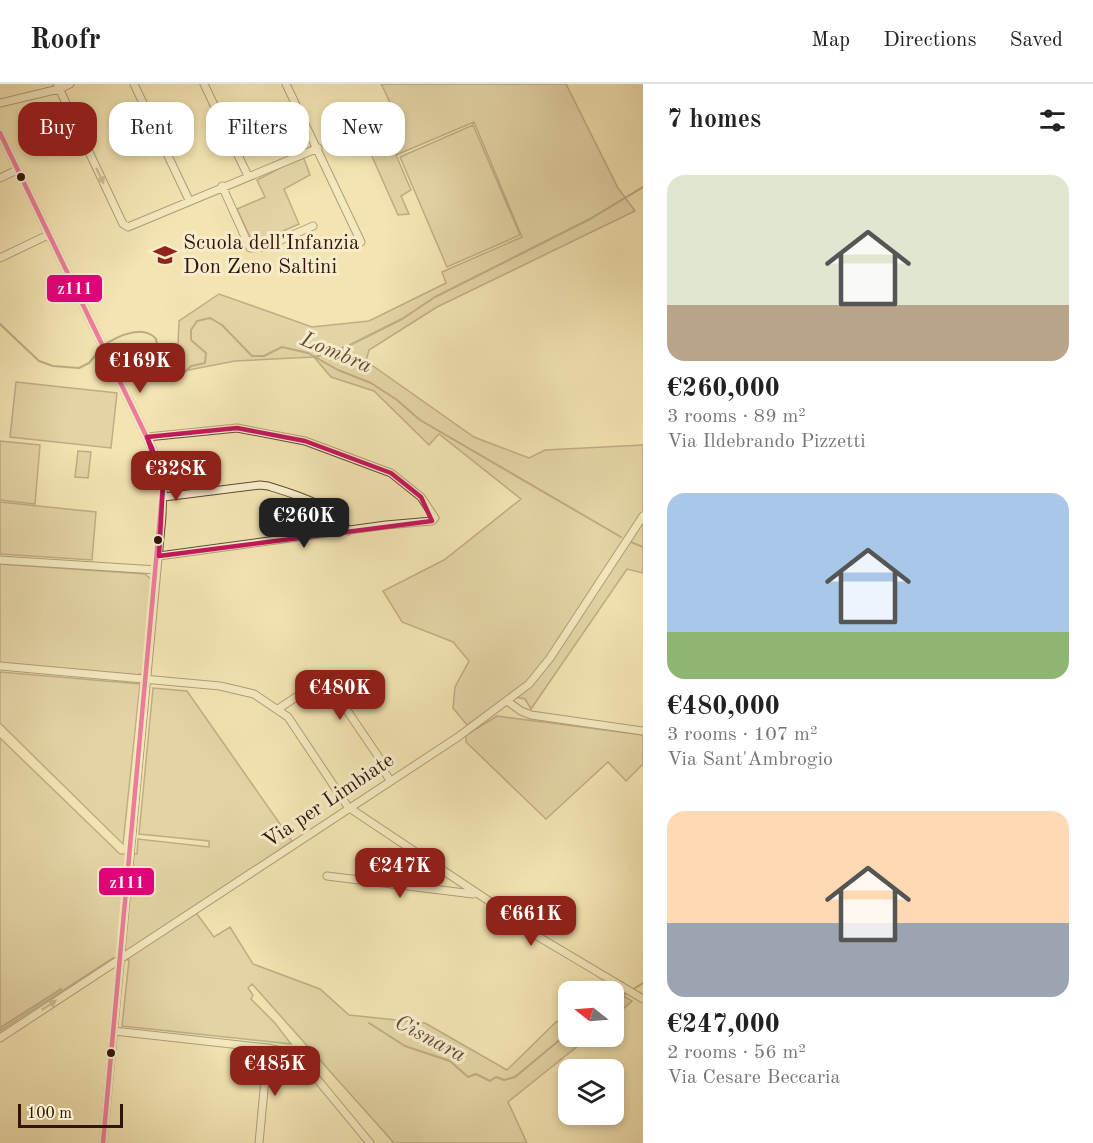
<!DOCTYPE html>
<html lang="en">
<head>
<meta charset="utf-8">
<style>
	body { margin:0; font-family:"Old Standard TT",serif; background:#f6f6f6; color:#222; height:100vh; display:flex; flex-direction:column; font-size:22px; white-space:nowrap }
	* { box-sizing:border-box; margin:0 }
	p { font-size:20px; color:#767676 }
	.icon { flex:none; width:33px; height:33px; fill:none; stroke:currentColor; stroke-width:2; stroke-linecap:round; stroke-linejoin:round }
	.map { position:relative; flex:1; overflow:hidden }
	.drawer { display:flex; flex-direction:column; background:#fff; width:450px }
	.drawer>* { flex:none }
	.banner { position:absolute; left:18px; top:18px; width:534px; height:54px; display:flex; gap:12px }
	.needle { width:39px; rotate:287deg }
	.tools { position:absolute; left:558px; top:897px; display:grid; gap:12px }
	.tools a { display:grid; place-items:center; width:66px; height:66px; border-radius:12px; background:#fff; box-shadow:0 3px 9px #0003; font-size:30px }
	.scale { position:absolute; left:18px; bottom:15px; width:105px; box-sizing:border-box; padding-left:6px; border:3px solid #321508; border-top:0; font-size:16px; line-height:21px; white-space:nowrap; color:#321508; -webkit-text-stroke:4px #f7edcd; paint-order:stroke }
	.price { position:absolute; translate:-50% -51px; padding:0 14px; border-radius:12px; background:#8f2418; color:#fff; font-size:20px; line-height:39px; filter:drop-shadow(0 2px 3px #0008) }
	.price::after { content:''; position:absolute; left:50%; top:36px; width:18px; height:14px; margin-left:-9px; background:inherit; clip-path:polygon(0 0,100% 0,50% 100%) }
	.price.on { background:#222; color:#fff }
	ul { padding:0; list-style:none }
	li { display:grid; align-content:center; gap:12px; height:318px; padding:0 24px }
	li span { display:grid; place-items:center; height:186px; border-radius:18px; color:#555 }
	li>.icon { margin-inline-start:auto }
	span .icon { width:108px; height:108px; fill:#fffc; stroke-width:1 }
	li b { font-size:26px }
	h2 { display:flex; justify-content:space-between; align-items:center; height:72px; padding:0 24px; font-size:26px }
	.tag { padding:0 21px; border-radius:18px; background:#fff; box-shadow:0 3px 9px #0003; font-size:21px; line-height:54px }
	.tag.on { background:#8f2418; color:#fff }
	header { display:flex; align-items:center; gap:36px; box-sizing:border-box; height:84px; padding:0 30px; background:#fff; border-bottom:2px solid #e0e0e0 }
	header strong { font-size:28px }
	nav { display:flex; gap:33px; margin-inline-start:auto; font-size:21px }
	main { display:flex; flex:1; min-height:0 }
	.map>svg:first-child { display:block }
</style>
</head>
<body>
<header>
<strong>Roofr</strong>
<nav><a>Map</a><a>Directions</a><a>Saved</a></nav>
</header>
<main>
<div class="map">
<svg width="643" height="1059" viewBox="0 0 643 1059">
	<rect width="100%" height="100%" fill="#f3e4b2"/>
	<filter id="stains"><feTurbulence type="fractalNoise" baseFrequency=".00333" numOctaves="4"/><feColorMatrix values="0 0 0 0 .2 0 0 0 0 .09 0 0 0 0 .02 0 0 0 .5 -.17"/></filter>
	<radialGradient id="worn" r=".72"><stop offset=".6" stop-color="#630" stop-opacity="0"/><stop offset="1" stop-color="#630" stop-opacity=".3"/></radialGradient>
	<path fill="#d2c195" stroke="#826b4e" stroke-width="1.5" d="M381 0H566L618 104 635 127 437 223 369 266 366 277 474 353 529 374 545 366 643 361V489L627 485 531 625 525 615 510 612 467 641 453 624 455 603 469 577 453 558 402 538 383 507 444 476 521 415 439 350 429 361 374 307 331 293 314 273 235 277 163 291 152 280 155 266 178 260 179 237 219 210 312 243 369 237 446 199 442 188 522 153 474 38 396 71 411 106 401 112 409 130 398 131 367 61 391 48C396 29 390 17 381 0Z
		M473 41 520 151 447 183 400 73Z
		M303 72 310 91 284 105 299 140 258 158 251 155 237 125 265 113 257 96Z
		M16 298 117 309 111 364 10 353Z
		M0 357 40 361 35 420 0 416Z
		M78 367 91 368 88 394 75 393Z
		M0 418 96 428 92 476 0 470Z
		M0 480 145 490 152 496 142 589 138 591 0 579Z
		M0 588 140 600 123 760 0 639Z
		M153 604 187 607 292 757 194 826 214 853 230 843 253 880 320 905 349 931 425 939 507 986 556 938 568 934V952L589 953 508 1018 527 1059H394L252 900 248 904 253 911 251 915 275 939 291 960 122 942 129 876 113 874 0 947V654L120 770H137L138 755 209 763V757L139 750Z
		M497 632 643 651V680L626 697 608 678 546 735 466 658V651Z
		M617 908 632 917 614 933V911Z"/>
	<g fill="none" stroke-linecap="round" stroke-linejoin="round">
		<path stroke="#7e674b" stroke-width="2" d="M0 240 39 277 53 282 79 284 89 279 99 267
			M107 259C121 251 144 241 156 255L162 285 170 290 184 289 191 282 205 279 206 269 191 256V246L197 237 210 234 222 241 252 272H264L282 263 308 269 338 286 371 299 397 316 420 336 621 453
			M315 273 348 262 402 235 435 213 590 135 643 103
			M631 458 643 463
			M632 906 643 899
			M614 916 627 909
			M369 939 405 962 450 977 468 993 476 990 490 997 496 993 504 996 515 993 568 949
			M0 944 61 905"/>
		<g stroke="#624932" stroke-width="9">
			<path id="minor" d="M57 0 123 140 128 143 318 64
				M134 0 189 116
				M204 0 248 92
				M286 0 361 158
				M0 19 59 5 70 0
				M0 49 152 364 163 400 162 432 103 1059
				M0 94 17 86
				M222 102 250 164 265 163 313 142
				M0 174 48 151
				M147 353 237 344 305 357 391 389 421 413 435 434 432 437 386 441 159 472
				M164 413 260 401 268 402C294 410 334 421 348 447
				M0 476 157 486
				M0 582 220 602 254 610 288 633 348 723 513 833 527 846 643 915
				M507 617 521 627 531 631 643 647
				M278 625 325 594 380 675 381 683 390 696
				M327 792 473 810
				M114 947 268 964 290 969 303 978 370 1059
				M0 954 458 653 529 600 550 574 643 432
				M259 1059 268 964"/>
		</g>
		<use href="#minor" stroke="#f7edcd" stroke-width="7"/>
		<g stroke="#f7edcd" stroke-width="9">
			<path id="bus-1" d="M0 49 152 364 163 400 103 1059"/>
		</g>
		<use href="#bus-1" stroke="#e5007d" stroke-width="4.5"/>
	</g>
	<defs><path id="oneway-solid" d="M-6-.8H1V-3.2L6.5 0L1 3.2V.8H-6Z" transform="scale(1.5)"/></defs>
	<g fill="#9e8c74">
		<use href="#oneway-solid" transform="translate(100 92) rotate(65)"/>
		<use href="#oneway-solid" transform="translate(49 921) rotate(-34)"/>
	</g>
	<path d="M0 0H643V1059H0ZM237 344 305 357 391 389 421 413 432 437 159 472 163 400 147 353Z" fill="#f3e4b2" fill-opacity=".55" fill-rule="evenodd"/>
	<path fill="none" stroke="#c2185b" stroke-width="4.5" stroke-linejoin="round" d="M237 344 305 357 391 389 421 413 432 437 159 472 163 400 147 353Z"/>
	<defs>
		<g id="school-bare" transform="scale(1.8)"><path d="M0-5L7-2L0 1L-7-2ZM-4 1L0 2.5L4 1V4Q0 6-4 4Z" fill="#8f2418" stroke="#f7edcd" stroke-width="2.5" paint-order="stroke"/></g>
	</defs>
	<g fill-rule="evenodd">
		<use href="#school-bare" x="165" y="171"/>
	</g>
	<g fill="#321508" stroke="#f7edcd" stroke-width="2">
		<circle cx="21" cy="93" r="5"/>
		<circle cx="158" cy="456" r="5"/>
		<circle cx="111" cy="969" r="5"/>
	</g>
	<g text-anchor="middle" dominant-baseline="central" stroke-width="6" stroke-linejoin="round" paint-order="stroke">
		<g font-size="21" fill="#321508" stroke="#f7edcd" text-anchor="start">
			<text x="183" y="159">Scuola dell'Infanzia<tspan x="183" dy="24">Don Zeno Saltini</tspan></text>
		</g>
		<g font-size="21" fill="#321508" stroke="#f7edcd">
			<text transform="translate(329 717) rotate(-34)">Via per Limbiate</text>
		</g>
		<g font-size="22" font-style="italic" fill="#654c35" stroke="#f7edcd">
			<text transform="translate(336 269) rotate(23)">Lombra</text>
			<text transform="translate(430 955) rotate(28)">Cisnara</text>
		</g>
	</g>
	<g stroke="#f7edcd" stroke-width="2">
		<rect x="46" y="190" width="57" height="29" rx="6" fill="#e5007d"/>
		<rect x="98" y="783" width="57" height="29" rx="6" fill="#e5007d"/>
	</g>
	<g font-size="16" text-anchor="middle" font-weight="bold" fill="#fff">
		<text x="75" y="210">z111</text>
		<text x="127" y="804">z111</text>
	</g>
	<rect width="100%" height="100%" filter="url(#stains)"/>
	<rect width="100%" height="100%" fill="url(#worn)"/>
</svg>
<div class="tools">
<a><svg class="needle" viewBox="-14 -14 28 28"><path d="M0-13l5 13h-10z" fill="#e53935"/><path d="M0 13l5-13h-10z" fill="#767676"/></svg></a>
<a><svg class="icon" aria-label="layers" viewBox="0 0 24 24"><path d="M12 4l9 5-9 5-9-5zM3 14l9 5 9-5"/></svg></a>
</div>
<div class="scale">100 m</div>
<b class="price" style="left:140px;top:310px">€169K</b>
<b class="price" style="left:176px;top:418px">€328K</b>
<b class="price on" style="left:304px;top:465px">€260K</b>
<b class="price" style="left:340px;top:637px">€480K</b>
<b class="price" style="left:400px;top:815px">€247K</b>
<b class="price" style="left:531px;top:863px">€661K</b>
<b class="price" style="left:275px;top:1013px">€485K</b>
<div class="banner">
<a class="tag on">Buy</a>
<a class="tag">Rent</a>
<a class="tag">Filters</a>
<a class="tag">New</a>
</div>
</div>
<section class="drawer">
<h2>7 homes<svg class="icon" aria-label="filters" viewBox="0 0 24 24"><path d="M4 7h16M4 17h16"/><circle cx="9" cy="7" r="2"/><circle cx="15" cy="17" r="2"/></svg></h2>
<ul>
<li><span style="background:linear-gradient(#dfe7d0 70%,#b9a48a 0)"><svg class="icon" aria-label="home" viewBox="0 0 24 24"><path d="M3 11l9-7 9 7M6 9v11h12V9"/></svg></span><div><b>€260,000</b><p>3 rooms · 89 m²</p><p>Via Ildebrando Pizzetti</p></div></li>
<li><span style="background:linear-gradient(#a9c7e8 75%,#8fb573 0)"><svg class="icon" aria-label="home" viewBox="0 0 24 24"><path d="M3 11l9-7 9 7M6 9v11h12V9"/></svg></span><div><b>€480,000</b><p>3 rooms · 107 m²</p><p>Via Sant'Ambrogio</p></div></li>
<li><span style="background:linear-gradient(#ffd9b3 60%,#9aa5b1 0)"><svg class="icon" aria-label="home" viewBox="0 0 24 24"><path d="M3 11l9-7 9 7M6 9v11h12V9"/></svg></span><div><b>€247,000</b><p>2 rooms · 56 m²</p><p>Via Cesare Beccaria</p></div></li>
</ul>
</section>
</main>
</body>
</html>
